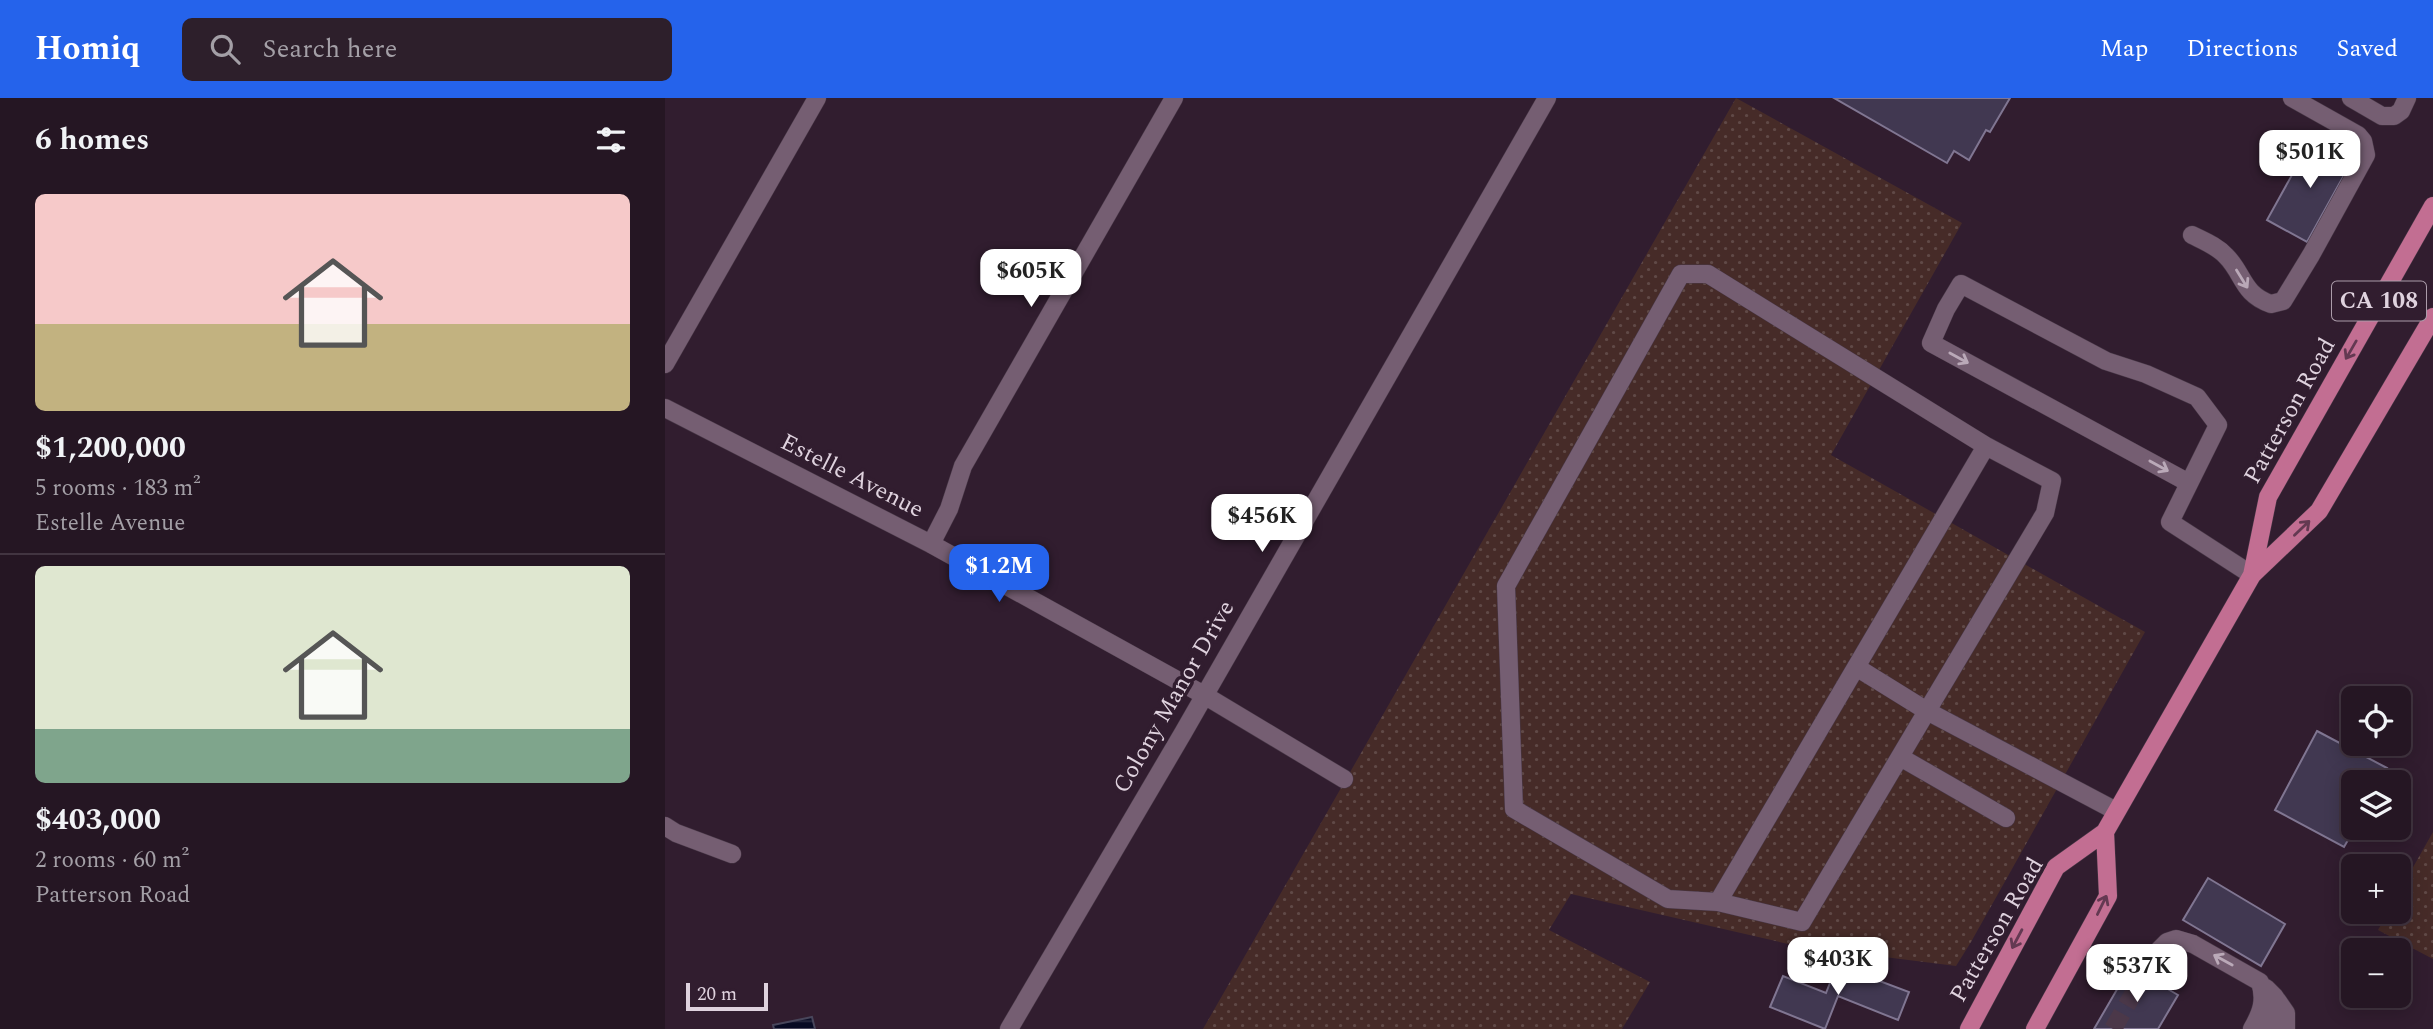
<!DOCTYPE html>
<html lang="en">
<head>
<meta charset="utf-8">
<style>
	body { margin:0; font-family:Spectral,serif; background:#2d1f2b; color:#f1f3f6; height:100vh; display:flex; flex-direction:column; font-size:26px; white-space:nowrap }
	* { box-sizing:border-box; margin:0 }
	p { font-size:23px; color:#a39fa6 }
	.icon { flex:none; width:38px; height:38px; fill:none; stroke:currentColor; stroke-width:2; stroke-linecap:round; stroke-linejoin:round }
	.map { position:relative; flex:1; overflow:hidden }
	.details { display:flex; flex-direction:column; background:#251623; width:665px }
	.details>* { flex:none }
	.fabs { position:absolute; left:1676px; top:588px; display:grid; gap:14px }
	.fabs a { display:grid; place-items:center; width:70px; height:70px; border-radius:10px; background:#251623; box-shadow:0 4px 18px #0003,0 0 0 2px #423541; font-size:35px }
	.scale { position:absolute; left:21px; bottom:18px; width:82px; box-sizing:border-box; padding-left:7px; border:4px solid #dfd2de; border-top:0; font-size:19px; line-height:24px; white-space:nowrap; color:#dfd2de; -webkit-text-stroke:5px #311d2f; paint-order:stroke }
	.price { position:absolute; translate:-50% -60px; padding:0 16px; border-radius:14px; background:#fff; color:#222; font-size:23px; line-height:46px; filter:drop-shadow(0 2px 4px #0008) }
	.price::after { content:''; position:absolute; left:50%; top:42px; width:21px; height:16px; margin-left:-10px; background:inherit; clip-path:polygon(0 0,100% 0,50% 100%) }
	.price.selected { background:#2563eb; color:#fff }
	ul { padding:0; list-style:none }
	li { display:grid; align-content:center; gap:14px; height:371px; padding:0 35px }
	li+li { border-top:2px solid #423541 }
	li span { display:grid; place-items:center; height:217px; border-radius:10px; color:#555 }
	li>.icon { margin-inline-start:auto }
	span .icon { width:126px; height:126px; fill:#fffc; stroke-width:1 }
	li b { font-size:30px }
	h2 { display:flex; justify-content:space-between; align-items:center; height:84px; padding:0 35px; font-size:30px }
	header { display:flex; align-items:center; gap:42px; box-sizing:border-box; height:98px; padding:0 35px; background:#2563eb; color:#fff }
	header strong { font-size:33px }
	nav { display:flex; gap:38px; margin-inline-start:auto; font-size:24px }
	.search { width:490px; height:63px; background:#2d1f2b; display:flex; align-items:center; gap:18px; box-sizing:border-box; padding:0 24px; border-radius:10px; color:#a39fa6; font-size:26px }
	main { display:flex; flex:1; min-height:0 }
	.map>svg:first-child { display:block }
</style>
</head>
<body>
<header>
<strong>Homiq</strong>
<div class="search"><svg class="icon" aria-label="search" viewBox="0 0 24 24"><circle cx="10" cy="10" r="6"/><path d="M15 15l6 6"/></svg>Search here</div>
<nav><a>Map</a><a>Directions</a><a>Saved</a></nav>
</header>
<main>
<section class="details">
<h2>6 homes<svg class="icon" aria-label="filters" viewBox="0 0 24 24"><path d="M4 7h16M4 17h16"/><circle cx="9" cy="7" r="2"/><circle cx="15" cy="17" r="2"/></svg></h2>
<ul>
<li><span style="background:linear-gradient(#f6c9c9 60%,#c2b280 0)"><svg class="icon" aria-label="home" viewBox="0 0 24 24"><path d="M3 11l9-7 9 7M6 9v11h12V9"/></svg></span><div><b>$1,200,000</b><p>5 rooms · 183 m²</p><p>Estelle Avenue</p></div></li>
<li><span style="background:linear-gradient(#dfe7d0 75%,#7fa58c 0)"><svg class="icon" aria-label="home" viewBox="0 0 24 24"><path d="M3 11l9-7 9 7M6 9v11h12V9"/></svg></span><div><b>$403,000</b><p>2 rooms · 60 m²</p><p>Patterson Road</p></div></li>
</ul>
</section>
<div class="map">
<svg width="1768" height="931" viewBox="0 0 1768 931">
	<defs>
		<pattern id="grass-dots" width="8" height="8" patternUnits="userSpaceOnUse" patternTransform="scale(1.75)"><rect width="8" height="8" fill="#462b28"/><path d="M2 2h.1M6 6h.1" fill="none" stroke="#604947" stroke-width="1.8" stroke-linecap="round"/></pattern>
		<pattern id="water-rules" width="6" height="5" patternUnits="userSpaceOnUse" patternTransform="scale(1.75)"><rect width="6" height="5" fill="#070a23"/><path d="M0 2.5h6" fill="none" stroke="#2b2d42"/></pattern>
	</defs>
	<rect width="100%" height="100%" fill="#311d2f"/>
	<path fill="url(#grass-dots)" d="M1071 0 1297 125 1166 357 1480 534 1306 844 1291 868 1132 848 906 796 884 832 985 884 957 931H538Z
		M1768 734V861L1713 832 1723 814H1734V794Z"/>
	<path fill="url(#water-rules)" stroke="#48465b" stroke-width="2" d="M147 919 150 931H109L108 927Z"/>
	<path fill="#413851" stroke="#807692" stroke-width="2" d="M1169 0H1345L1325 34 1321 32 1304 62 1289 53 1282 65Z
		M1648 39 1688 61 1642 144 1602 122Z
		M1652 633 1722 670 1714 684H1689L1690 730 1679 749 1610 712Z
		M1543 780 1620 826 1596 868 1518 822Z
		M1172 867 1244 894 1233 922 1173 898 1160 931 1105 909 1118 878 1161 895Z
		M1465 869 1513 897 1493 931H1429Z"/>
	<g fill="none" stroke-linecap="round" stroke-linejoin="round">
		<path stroke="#4b3849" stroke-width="18" stroke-dasharray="18 9" stroke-linecap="butt" d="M1448 931 1479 877"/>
		<g stroke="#483847" stroke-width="19">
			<path id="minor" d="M1686 0 1717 18H1729L1736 13 1742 0
				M1527 137C1539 143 1552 148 1561 158 1579 176 1577 196 1606 206L1618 203 1646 157 1701 57 1698 43 1693 37 1627 0
				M0 266 152 0
				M0 310 266 446 539 597 679 681
				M1524 385 1266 245 1281 211 1296 186 1441 263 1481 276 1532 299 1553 327 1505 424 1587 477
				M266 446 284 411 298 368 509 0
				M1191 569 1262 613 1380 415 1387 383 1321 348 1053 804 1137 824 1262 613 1451 713
				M1235 659 1341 720
				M0 728 11 735 67 756
				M1053 804 1003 801 849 711 841 488 1016 176H1043L1321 348
				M1479 877 1495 851 1502 844 1511 841 1528 846 1595 884C1601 903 1596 915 1587 931
				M1601 890 1610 899V918L1606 931
				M1612 902 1621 915V931
				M344 931 518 635 882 0"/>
		</g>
		<g stroke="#483847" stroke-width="19">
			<path id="major" d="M1587 477 1603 399 1768 108
				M1304 931 1391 769 1440 734 1587 477 1654 413 1768 219
				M1370 931 1443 798 1440 734"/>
		</g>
		<use href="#minor" stroke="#755e72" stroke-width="18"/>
		<use href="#major" stroke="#c26e92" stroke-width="18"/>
	</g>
	<defs><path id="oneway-shaft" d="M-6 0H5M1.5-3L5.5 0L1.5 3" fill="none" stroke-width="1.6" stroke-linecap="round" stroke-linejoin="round" transform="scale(1.75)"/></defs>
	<g stroke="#baa9b8">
		<use href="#oneway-shaft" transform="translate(1577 181) rotate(58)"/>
		<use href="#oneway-shaft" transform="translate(1294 260) rotate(29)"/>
		<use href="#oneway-shaft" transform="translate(1494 368) rotate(29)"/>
		<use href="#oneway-shaft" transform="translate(1558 862) rotate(-151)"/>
	</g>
	<g stroke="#643952">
		<use href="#oneway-shaft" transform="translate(1686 252) rotate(120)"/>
		<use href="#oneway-shaft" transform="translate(1637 430) rotate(-44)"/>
		<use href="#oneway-shaft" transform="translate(1437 807) rotate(-64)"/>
		<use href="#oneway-shaft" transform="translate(1352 841) rotate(118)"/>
	</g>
	<g text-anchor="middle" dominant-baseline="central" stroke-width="7" stroke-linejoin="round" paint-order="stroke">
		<rect fill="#311d2f" stroke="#ab9caa" stroke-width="2" x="1667" y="183.5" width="94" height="39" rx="5"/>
		<g font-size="23" font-weight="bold" fill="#dfd2de">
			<text x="1714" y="203">CA 108</text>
		</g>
		<g font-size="24" fill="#dfd2de" stroke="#311d2f">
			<text transform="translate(1625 313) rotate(-61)">Patterson Road</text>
			<text transform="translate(187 378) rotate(27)">Estelle Avenue</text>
			<text transform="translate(509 599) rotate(-60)">Colony Manor Drive</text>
			<text transform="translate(1332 832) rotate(-60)">Patterson Road</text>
		</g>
	</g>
</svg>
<div class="fabs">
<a><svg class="icon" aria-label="locate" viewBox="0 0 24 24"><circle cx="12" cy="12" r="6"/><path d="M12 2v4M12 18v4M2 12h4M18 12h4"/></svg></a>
<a><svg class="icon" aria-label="layers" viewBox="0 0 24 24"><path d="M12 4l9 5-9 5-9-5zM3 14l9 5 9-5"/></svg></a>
<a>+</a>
<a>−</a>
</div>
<div class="scale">20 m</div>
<b class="price" style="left:1645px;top:92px">$501K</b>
<b class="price" style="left:366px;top:211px">$605K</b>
<b class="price" style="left:597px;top:456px">$456K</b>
<b class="price selected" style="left:334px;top:506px">$1.2M</b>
<b class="price" style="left:1173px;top:899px">$403K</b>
<b class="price" style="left:1472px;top:906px">$537K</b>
</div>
</main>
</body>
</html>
